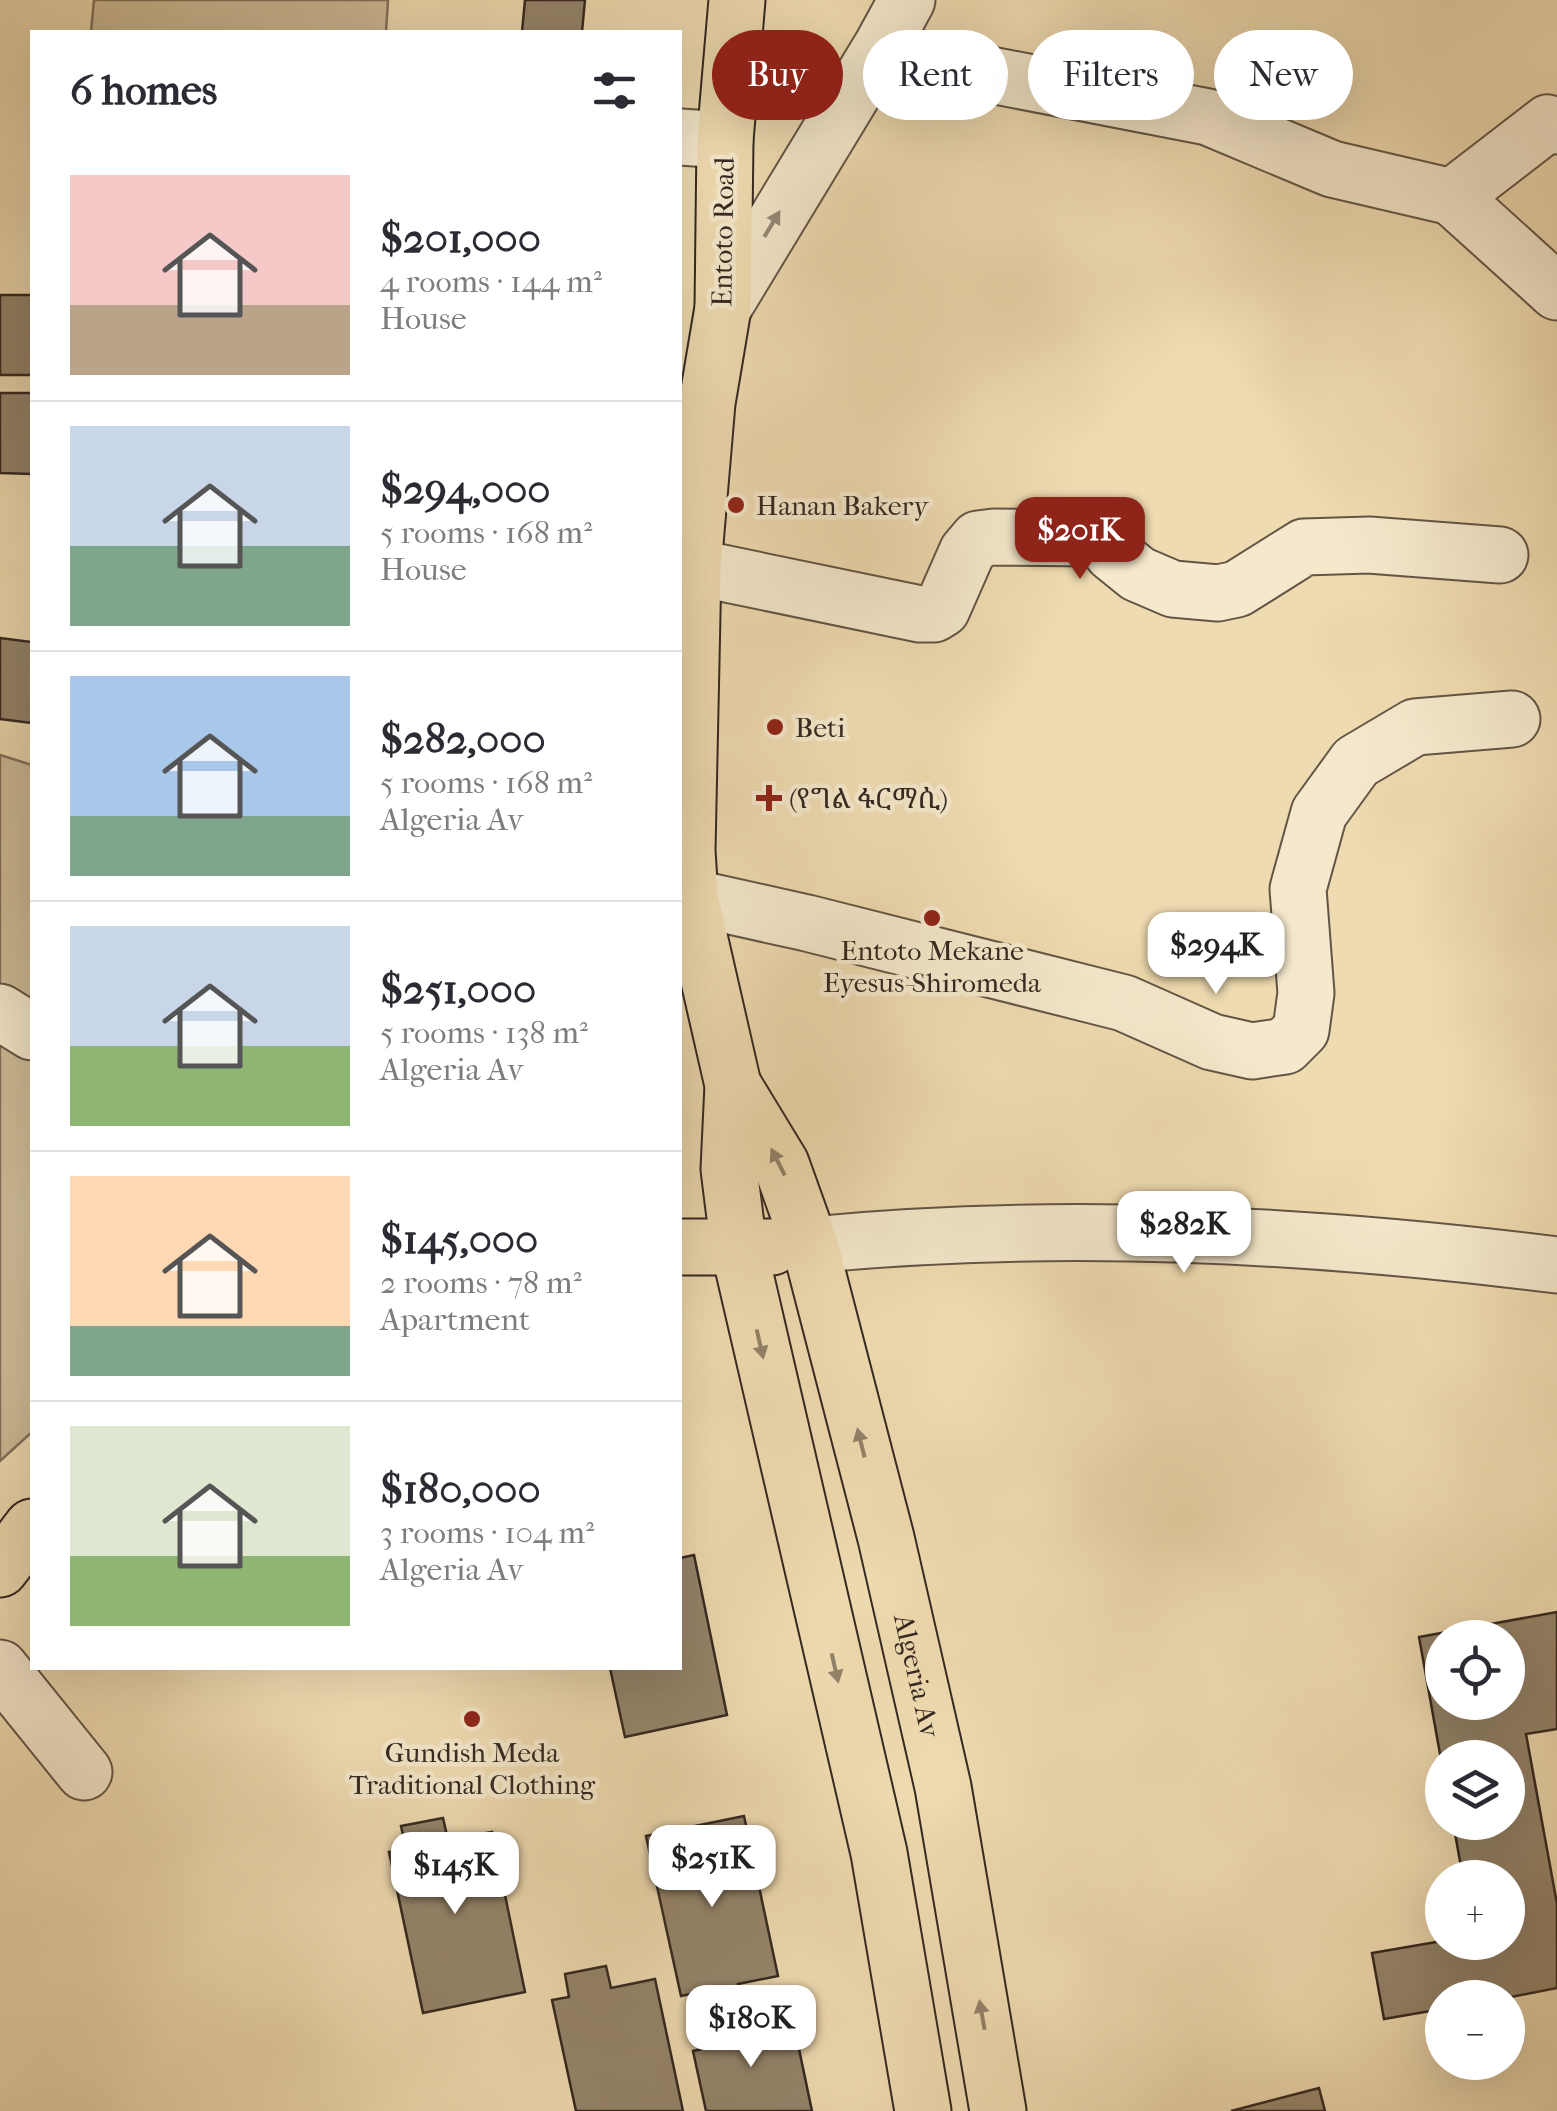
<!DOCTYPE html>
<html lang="en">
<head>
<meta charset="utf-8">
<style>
	body { margin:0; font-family:"IM FELL French Canon","Noto Serif Ethiopic",serif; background:#f2f2f3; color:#2b2b33; height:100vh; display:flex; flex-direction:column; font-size:38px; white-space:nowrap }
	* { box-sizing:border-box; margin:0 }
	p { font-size:32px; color:#7c7c81 }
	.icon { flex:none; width:55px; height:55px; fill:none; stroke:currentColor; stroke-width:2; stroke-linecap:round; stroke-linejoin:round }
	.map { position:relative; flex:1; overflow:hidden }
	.panel { position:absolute; left:30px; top:30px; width:652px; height:1640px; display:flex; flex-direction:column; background:#fff; border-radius:0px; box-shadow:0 10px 40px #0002 }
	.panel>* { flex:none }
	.hud { position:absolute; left:712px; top:30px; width:692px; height:90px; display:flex; gap:20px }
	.buttons { position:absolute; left:1425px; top:1620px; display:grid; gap:20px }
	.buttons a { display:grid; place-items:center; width:100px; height:100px; border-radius:50%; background:#fff; box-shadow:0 10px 40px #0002; font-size:50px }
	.price { position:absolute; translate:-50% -85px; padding:0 22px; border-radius:20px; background:#fff; color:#222; font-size:32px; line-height:65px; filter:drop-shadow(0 2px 5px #0008) }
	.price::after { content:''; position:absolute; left:50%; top:60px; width:30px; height:22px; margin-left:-15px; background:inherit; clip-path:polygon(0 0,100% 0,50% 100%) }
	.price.active { background:#8f2418; color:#fff }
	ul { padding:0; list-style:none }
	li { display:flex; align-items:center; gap:30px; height:250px; padding:0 40px }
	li+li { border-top:2px solid #e1e1e2 }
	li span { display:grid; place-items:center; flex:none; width:280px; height:200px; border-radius:0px; color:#555 }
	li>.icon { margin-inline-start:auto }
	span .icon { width:120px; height:120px; fill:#fffc; stroke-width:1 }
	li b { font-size:42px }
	h2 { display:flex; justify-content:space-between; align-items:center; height:120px; padding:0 40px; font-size:42px }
	.pill { padding:0 35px; border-radius:45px; background:#fff; box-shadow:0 10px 40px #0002; font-size:35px; line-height:90px }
	.pill.active { background:#8f2418; color:#fff }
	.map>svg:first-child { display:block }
</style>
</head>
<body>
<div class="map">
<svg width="1557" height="2111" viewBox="0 0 1557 2111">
	<rect width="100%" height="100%" fill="#efdbb1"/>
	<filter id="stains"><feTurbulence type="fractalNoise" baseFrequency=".002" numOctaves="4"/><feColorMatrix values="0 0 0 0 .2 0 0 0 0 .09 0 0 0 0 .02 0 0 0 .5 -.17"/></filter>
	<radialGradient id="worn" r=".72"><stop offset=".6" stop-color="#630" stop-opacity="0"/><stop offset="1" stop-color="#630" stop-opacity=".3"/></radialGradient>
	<path fill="#cfbd99" stroke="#82725d" stroke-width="2.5" d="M94 0H388L386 32H91Z
		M0 755 32 765V1432L0 1461Z"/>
	<path fill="#95856c" stroke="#342821" stroke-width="2.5" fill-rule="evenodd" d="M525 0H585L582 32H522Z
		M0 295H32V375H0Z
		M0 393H32V474L0 473Z
		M0 638 32 642V723L0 719Z
		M694 1555 727 1715 625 1737 610 1668H680V1558Z
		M1557 1612V1729L1526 1734 1557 1904V1988L1506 1998H1442V2009L1384 2019 1372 1953 1442 1941 1508 1942V1878H1463L1453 1822H1508V1758H1442V1765L1419 1637ZM1442 1638H1508V1702H1442Z
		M744 1816 778 1976 738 1984 742 2001 699 2011 695 1993 681 1996 646 1836Z
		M443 1818 448 1840 492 1832 525 1992 423 2013 389 1852 406 1849 401 1826Z
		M606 1966 611 1988 655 1979 683 2111H576L552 2000 569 1997 565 1974Z
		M747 2016 752 2039 795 2030 812 2111H706L693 2051 710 2047 705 2025Z
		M1319 2088 1325 2111H1231Z"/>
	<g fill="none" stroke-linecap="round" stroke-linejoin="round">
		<g stroke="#635545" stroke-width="59">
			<path id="minor" d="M883 44 929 63 1208 117 1332 169 1452 197 1548 123 1557 126
				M680 137 725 140
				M1452 197 1557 292
				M723 308 883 44 907 0
				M693 567 920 614H934L942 609 967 552 978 539 994 537 1095 538 1105 543 1112 553 1138 574 1173 589 1218 593 1237 589 1304 547 1369 545 1500 555
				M690 897 807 923 1124 1003 1212 1042 1252 1051 1285 1046 1301 1030 1306 993 1298 889 1319 813 1356 762 1415 727 1512 719
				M0 1012 32 1032
				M810 1245C1060 1221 1309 1234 1557 1265
				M0 1668 84 1772"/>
		</g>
		<g stroke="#342821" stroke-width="59">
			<g id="major">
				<path d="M737 0 725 140 723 308 707 403 693 567 687 851 690 897 733 1085 729 1169 739 1249 879 1853 923 2111"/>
				<path id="s1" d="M733 1085 781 1164 810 1245 886 1538 943 1787 998 2111"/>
				<path d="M680 1247H772"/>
				<path d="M0 1569 32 1527"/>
			</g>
		</g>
		<use href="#minor" stroke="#f5e8cc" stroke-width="55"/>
		<use href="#major" stroke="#efdbb1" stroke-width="55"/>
	</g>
	<defs><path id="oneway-solid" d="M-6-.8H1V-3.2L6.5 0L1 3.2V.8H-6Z" transform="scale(2.5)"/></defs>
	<use fill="#948876" href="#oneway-solid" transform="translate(772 224) rotate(-59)"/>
	<g fill="#928269">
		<use href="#oneway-solid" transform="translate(778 1162) rotate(-117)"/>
		<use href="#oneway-solid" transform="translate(760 1344) rotate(77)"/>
		<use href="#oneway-solid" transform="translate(861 1443) rotate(-104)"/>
		<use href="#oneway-solid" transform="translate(835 1668) rotate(77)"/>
		<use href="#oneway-solid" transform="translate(982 2015) rotate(-100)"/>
	</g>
	<g fill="#8f2418" stroke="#f5e8cc" stroke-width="4">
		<circle cx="736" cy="505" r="10"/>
		<circle cx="775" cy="727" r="10"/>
		<path d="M764 783h10v10h10v10h-10v10h-10v-10h-10v-10h10z"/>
		<circle cx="932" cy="918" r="10"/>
		<circle cx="472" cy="1719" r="10"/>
	</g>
	<g text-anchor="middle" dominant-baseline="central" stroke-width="9" stroke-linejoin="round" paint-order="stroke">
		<g font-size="28" fill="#342821" stroke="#f5e8cc">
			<text transform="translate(723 232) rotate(-89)">Entoto Road</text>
			<text stroke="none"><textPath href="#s1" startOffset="622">Algeria Av</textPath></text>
		</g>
		<g font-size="28" fill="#342821" stroke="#f5e8cc" text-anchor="start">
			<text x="756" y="505">Hanan Bakery</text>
			<text x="795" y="727">Beti</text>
			<text x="789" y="798">(የግል ፋርማሲ)</text>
			<text x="932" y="950" text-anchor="middle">Entoto Mekane<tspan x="932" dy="32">Eyesus-Shiromeda</tspan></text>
			<text x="472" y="1752" text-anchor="middle">Gundish Meda<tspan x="472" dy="32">Traditional Clothing</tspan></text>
		</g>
	</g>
	<rect width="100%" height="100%" filter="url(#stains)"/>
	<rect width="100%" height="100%" fill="url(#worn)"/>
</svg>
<div class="buttons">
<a><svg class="icon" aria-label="locate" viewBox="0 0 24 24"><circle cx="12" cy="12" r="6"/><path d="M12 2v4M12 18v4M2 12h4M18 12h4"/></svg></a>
<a><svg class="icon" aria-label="layers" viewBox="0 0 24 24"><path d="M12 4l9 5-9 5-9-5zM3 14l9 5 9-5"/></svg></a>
<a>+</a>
<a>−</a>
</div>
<b class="price active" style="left:1080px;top:582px">$201K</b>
<b class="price" style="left:1216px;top:997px">$294K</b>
<b class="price" style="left:1184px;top:1276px">$282K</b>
<b class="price" style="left:712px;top:1910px">$251K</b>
<b class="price" style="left:455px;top:1917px">$145K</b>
<b class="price" style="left:751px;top:2070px">$180K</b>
<div class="hud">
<a class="pill active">Buy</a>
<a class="pill">Rent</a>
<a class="pill">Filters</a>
<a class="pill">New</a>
</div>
<section class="panel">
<h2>6 homes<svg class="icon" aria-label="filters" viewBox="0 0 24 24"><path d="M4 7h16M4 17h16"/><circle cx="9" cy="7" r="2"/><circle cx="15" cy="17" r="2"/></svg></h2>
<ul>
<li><span style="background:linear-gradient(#f6c9c9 65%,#b9a48a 0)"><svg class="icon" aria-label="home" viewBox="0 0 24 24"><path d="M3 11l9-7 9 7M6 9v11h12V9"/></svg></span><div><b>$201,000</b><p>4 rooms · 144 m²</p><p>House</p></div></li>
<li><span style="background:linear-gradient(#c9d6e8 60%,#7fa58c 0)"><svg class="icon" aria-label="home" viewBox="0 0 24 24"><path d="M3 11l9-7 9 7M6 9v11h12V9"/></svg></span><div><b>$294,000</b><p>5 rooms · 168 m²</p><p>House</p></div></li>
<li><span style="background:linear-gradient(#a9c7e8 70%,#7fa58c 0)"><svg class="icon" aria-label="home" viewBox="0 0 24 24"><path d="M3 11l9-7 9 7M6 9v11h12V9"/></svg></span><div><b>$282,000</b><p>5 rooms · 168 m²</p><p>Algeria Av</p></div></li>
<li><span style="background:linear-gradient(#c9d6e8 60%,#8fb573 0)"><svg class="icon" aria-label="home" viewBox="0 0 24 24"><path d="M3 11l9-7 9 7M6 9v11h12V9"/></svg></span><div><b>$251,000</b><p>5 rooms · 138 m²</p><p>Algeria Av</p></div></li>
<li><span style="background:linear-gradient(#ffd9b3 75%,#7fa58c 0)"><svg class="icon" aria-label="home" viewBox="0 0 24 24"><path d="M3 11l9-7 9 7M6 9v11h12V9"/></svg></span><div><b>$145,000</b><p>2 rooms · 78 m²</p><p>Apartment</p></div></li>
<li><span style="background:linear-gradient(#dfe7d0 65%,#8fb573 0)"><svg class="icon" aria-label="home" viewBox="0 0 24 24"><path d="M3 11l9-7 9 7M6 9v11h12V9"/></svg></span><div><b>$180,000</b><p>3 rooms · 104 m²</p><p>Algeria Av</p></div></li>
</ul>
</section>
</div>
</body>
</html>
